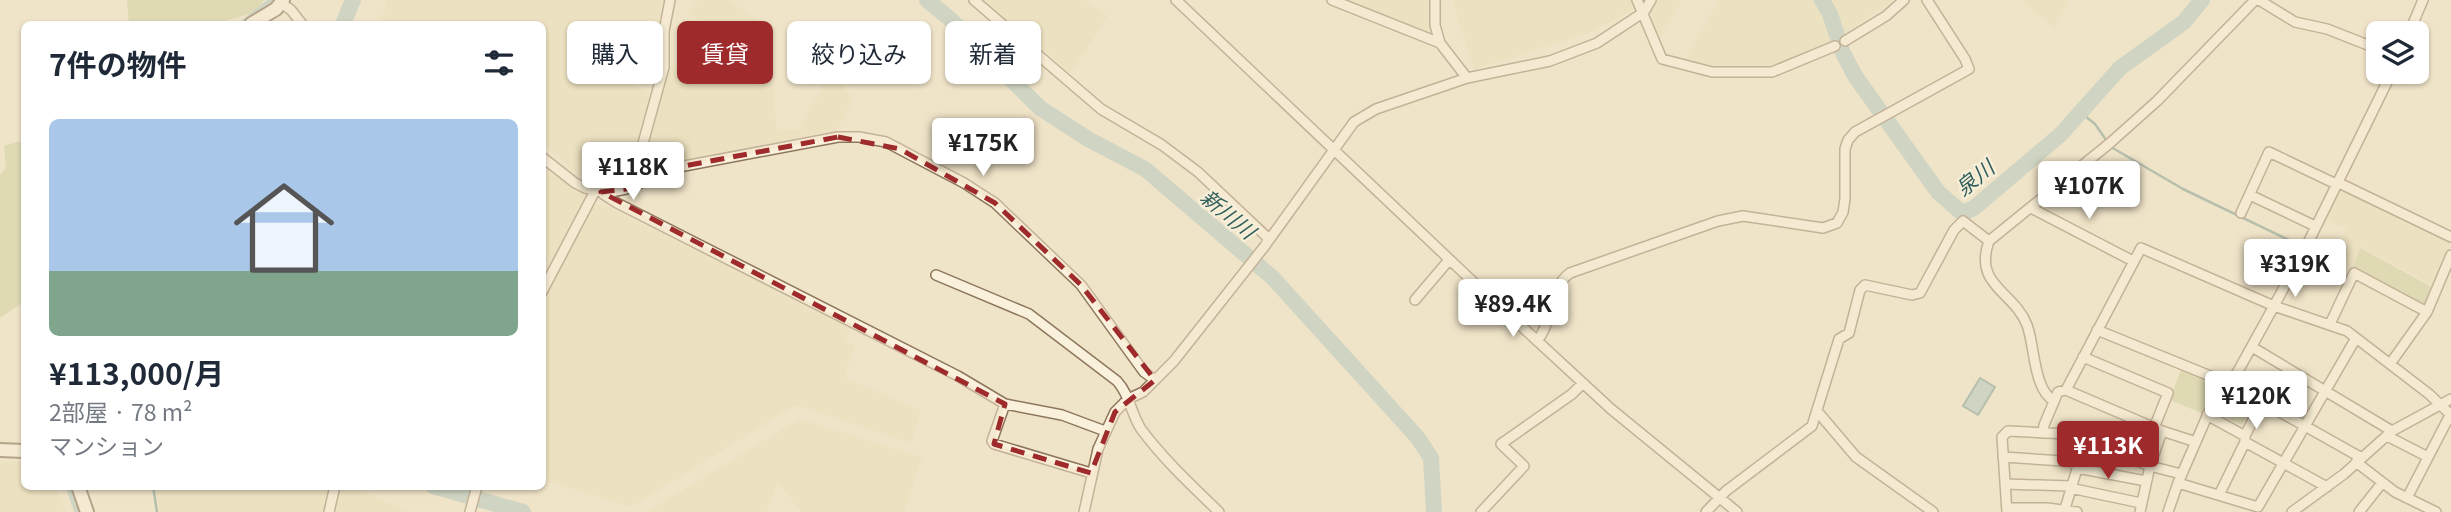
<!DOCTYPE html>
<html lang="ja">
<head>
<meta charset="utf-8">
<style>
	body { margin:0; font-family:Georgia,"Noto Sans JP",serif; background:#f2f2f3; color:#1f2937; height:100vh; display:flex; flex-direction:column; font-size:26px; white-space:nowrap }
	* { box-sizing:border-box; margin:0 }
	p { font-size:23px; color:#747a83 }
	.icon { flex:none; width:38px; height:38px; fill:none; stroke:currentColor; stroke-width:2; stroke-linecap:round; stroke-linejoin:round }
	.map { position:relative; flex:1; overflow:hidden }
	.sheet { position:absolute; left:21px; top:21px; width:525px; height:469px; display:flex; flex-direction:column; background:#fff; border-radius:10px; box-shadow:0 2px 5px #0004 }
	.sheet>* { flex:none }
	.top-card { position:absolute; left:567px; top:21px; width:665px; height:63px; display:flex; gap:14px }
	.tools { position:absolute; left:2366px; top:21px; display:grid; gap:14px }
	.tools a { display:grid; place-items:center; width:63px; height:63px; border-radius:10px; background:#fff; box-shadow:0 2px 5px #0004; font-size:35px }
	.price { position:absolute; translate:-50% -60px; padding:0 16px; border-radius:7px; background:#fff; color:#222; font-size:23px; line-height:46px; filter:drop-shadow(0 2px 4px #0008) }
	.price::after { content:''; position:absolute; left:50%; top:42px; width:21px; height:16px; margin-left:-10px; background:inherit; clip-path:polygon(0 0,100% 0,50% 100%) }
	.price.current { background:#9e2a2b; color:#fff }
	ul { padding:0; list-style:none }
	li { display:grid; align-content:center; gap:14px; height:371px; padding:0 28px }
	li span { display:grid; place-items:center; height:217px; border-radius:10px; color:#555 }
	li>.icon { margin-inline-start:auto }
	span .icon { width:126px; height:126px; fill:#fffc; stroke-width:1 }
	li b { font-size:30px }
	h2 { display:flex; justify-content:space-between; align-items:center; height:84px; padding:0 28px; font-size:30px }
	.pill { padding:0 24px; border-radius:10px; background:#fff; box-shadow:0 2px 5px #0004; font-size:24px; line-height:63px }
	.pill.current { background:#9e2a2b; color:#fff }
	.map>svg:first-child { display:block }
</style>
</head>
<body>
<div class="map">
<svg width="2451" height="512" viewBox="0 0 2451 512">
	<rect width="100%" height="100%" fill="#f0e4c8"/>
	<path fill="#e6deb5" d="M388 0H662L658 30 660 46 630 83 654 95 625 180 615 184 597 183 581 177 543 145 542 24H379Z
		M697 0H729L774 30 771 66 777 129 799 131 830 71 842 81 852 102 835 134 820 133 671 166 665 149 645 155 670 66 733 62 738 29 689 16Z
		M982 0H1086L1108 16 1071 73Z
		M1345 0H1432V36Z
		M1452 0H1631L1636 9 1587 34 1474 69Z
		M1658 0H1682L1659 41 1651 13Z
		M1718 0H1816L1827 17 1834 42 1770 69H1716L1712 66 1710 68 1685 62Z
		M1828 0H1893L1845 34Z
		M2022 0H2069L2054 29Z
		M543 167 586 199 543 279Z
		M2344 191 2451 243 2432 285 2360 247 2351 268 2333 260 2347 229 2325 218 2338 192Z
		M594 205H603L852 326 844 341 855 345 844 377 921 411 911 443 796 405 631 507 543 480V301Z
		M799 419 922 457 905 512H801L778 482 766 512H647Z
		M0 461 24 462V486L55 487 67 512H0Z
		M156 487H332L326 512H159Z
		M341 487H353L409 512H335Z"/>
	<path fill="#c9cf9b" d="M127 0H264L254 13 217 23 129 24Z
		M16 142H24V302L0 318V175L6 168 4 146Z
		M2360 248 2432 287 2425 304 2420 305 2354 271 2353 266Z
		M2181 370 2218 384 2202 413 2169 400Z
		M2233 391 2254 402 2242 425 2222 416 2219 410 2227 393Z"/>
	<path fill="#a9c4bc" stroke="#6f938a" stroke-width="2" d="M1980 378 1995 387 1978 415 1963 406Z"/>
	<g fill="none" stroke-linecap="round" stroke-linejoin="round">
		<path stroke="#6f938a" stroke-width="2.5" d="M2080 112 2095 124 2111 147 2183 189 2299 245
			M153 486 157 512"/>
		<path stroke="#a9c4bc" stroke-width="9" d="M244 24 274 0
			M70 486 79 512"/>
		<path stroke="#a9c4bc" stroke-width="16" d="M927 0 950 19 1040 108 1088 139 1145 169 1273 278 1418 438 1431 458 1434 512
			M1822 0 1830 14 1843 53 1855 76 1938 192 1962 213 1974 208 2061 134 2120 68 2184 22 2202 0
			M343 24 353 0
			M433 486 523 512"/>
		<g stroke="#8d765c" stroke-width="12">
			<path id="street" d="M974 0 1101 109 1162 145 1198 172 1269 239
				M1176 0 1468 277 1611 409 1737 512
				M1332 0 1440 43
				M1435 0V25L1440 43 1467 78
				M1637 0 1662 59 1712 72H1772L1835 46
				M2259 0 2295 22 2327 29 2378 49
				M281 3 291 10 302 24
				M2409 33 2423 0
				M1845 41 1886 16 1904 0
				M542 157 575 183 585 188 606 193 626 189 679 167 838 137H859L886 142 964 183 995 203 1081 285 1144 372 1155 380
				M2337 182 2451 237
				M631 187 664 67V31L670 0
				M603 194 617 203 958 376 1005 404 1062 415 1105 431
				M2250 195 2315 226
				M2031 208 2133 261
				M2241 213 2269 152 2336 184
				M936 275 1029 314 1117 381C1130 395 1131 414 1141 429 1164 460 1192 486 1219 512
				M542 292 595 191
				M1415 300 1449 260
				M2330 324 2354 273 2427 312
				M2097 330 2230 384 2360 457
				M1537 341C1554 320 1548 289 1570 273L1718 221 1743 216 1823 228 1837 223 1843 212 1845 199V149L1848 140 1855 132 1969 69 1965 59 1927 0
				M2252 347 2392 431
				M2083 357 2168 393 2154 428
				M2390 364 2427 312 2451 255
				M2066 390 2141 248 2274 306 2347 331 2429 394 2451 415
				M2054 401C2033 389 2035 346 2027 325 2014 291 1973 286 1989 241L2110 143 2157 101 2255 0
				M1005 404 992 441 994 444 1091 473
				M2267 404 2291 371
				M1817 411 1856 457 1933 512
				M2207 415 2245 436V442
				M2043 433 2044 425 2058 392 2066 390 2162 431 2196 442
				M2245 436 2262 401
				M2387 436 2428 457
				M2003 457 2079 462
				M2356 462 2395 492 2436 512
				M2077 468 2146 481
				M2178 483 2258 507 2356 338
				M2005 484 2070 486
				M2070 488 2141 503
				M2219 495 2245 442 2327 487
				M2407 498 2450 415
				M2007 508H2047L2077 512
				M329 512 335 486
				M470 512 477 486
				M1084 512 1098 449 1115 412 1128 399 1143 392 1174 361 1264 247 1354 122 1376 109 1467 78 1550 61 1597 43 1644 12 1651 0
				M1481 512 1524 466 1501 444 1572 394 1583 383
				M1706 512 1726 491 1812 426 1839 339 1849 333 1860 290 1865 285 1912 295 1920 293 1954 230 1963 221 1989 241
				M2007 512 2002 437 2008 431 2067 434 2150 466 2181 474
				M2064 512 2080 459 2083 439
				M2140 512 2150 466 2162 431
				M2168 512 2178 483 2208 414 2217 396 2237 373 2274 306 2305 249 2392 72
				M2292 512 2344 474 2392 431 2451 399
				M2359 512 2382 483"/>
		</g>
		<g stroke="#6f573f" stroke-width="16">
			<path id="secondary" d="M251 24 276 9 283 0
				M0 450 24 451
				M78 486 87 512"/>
		</g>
		<use href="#street" stroke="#faf1dc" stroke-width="9"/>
		<use href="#secondary" stroke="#faf1dc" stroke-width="12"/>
	</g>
	<path d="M0 0H2451V512H0ZM838 137 900 149 995 203 1081 285 1155 380 1115 412 1091 473 994 444 1005 404 601 192 626 189 679 167Z" fill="#f0e4c8" fill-opacity=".55" fill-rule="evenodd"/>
	<path fill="none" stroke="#9e2a2b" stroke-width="5" stroke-dasharray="14 9" stroke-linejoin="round" d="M838 137 900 149 995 203 1081 285 1155 380 1115 412 1091 473 994 444 1005 404 601 192 626 189 679 167Z"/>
	<g text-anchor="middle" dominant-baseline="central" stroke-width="5" stroke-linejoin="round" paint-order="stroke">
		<g font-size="21" font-style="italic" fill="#2f5d5a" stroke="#f7eed8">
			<text transform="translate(1974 177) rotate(-39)">泉川</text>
			<text transform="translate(1229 213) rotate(40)">新川川</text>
		</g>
	</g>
</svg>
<div class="tools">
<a><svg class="icon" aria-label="layers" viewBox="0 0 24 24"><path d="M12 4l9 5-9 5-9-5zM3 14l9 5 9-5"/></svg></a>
</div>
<b class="price" style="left:983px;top:178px">¥175K</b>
<b class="price" style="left:633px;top:202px">¥118K</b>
<b class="price" style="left:2089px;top:221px">¥107K</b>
<b class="price" style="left:2295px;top:299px">¥319K</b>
<b class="price" style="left:1513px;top:339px">¥89.4K</b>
<b class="price" style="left:2256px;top:431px">¥120K</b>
<b class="price current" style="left:2108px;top:481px">¥113K</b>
<div class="top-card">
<a class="pill">購入</a>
<a class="pill current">賃貸</a>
<a class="pill">絞り込み</a>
<a class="pill">新着</a>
</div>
<section class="sheet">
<h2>7件の物件<svg class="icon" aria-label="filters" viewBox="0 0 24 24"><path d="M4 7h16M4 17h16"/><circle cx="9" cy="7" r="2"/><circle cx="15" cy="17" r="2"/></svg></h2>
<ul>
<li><span style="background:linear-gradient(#a9c7e8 70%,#7fa58c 0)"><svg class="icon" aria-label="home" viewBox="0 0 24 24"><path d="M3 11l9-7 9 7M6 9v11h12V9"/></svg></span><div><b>¥113,000/月</b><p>2部屋 · 78 m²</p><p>マンション</p></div></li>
</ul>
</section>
</div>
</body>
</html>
